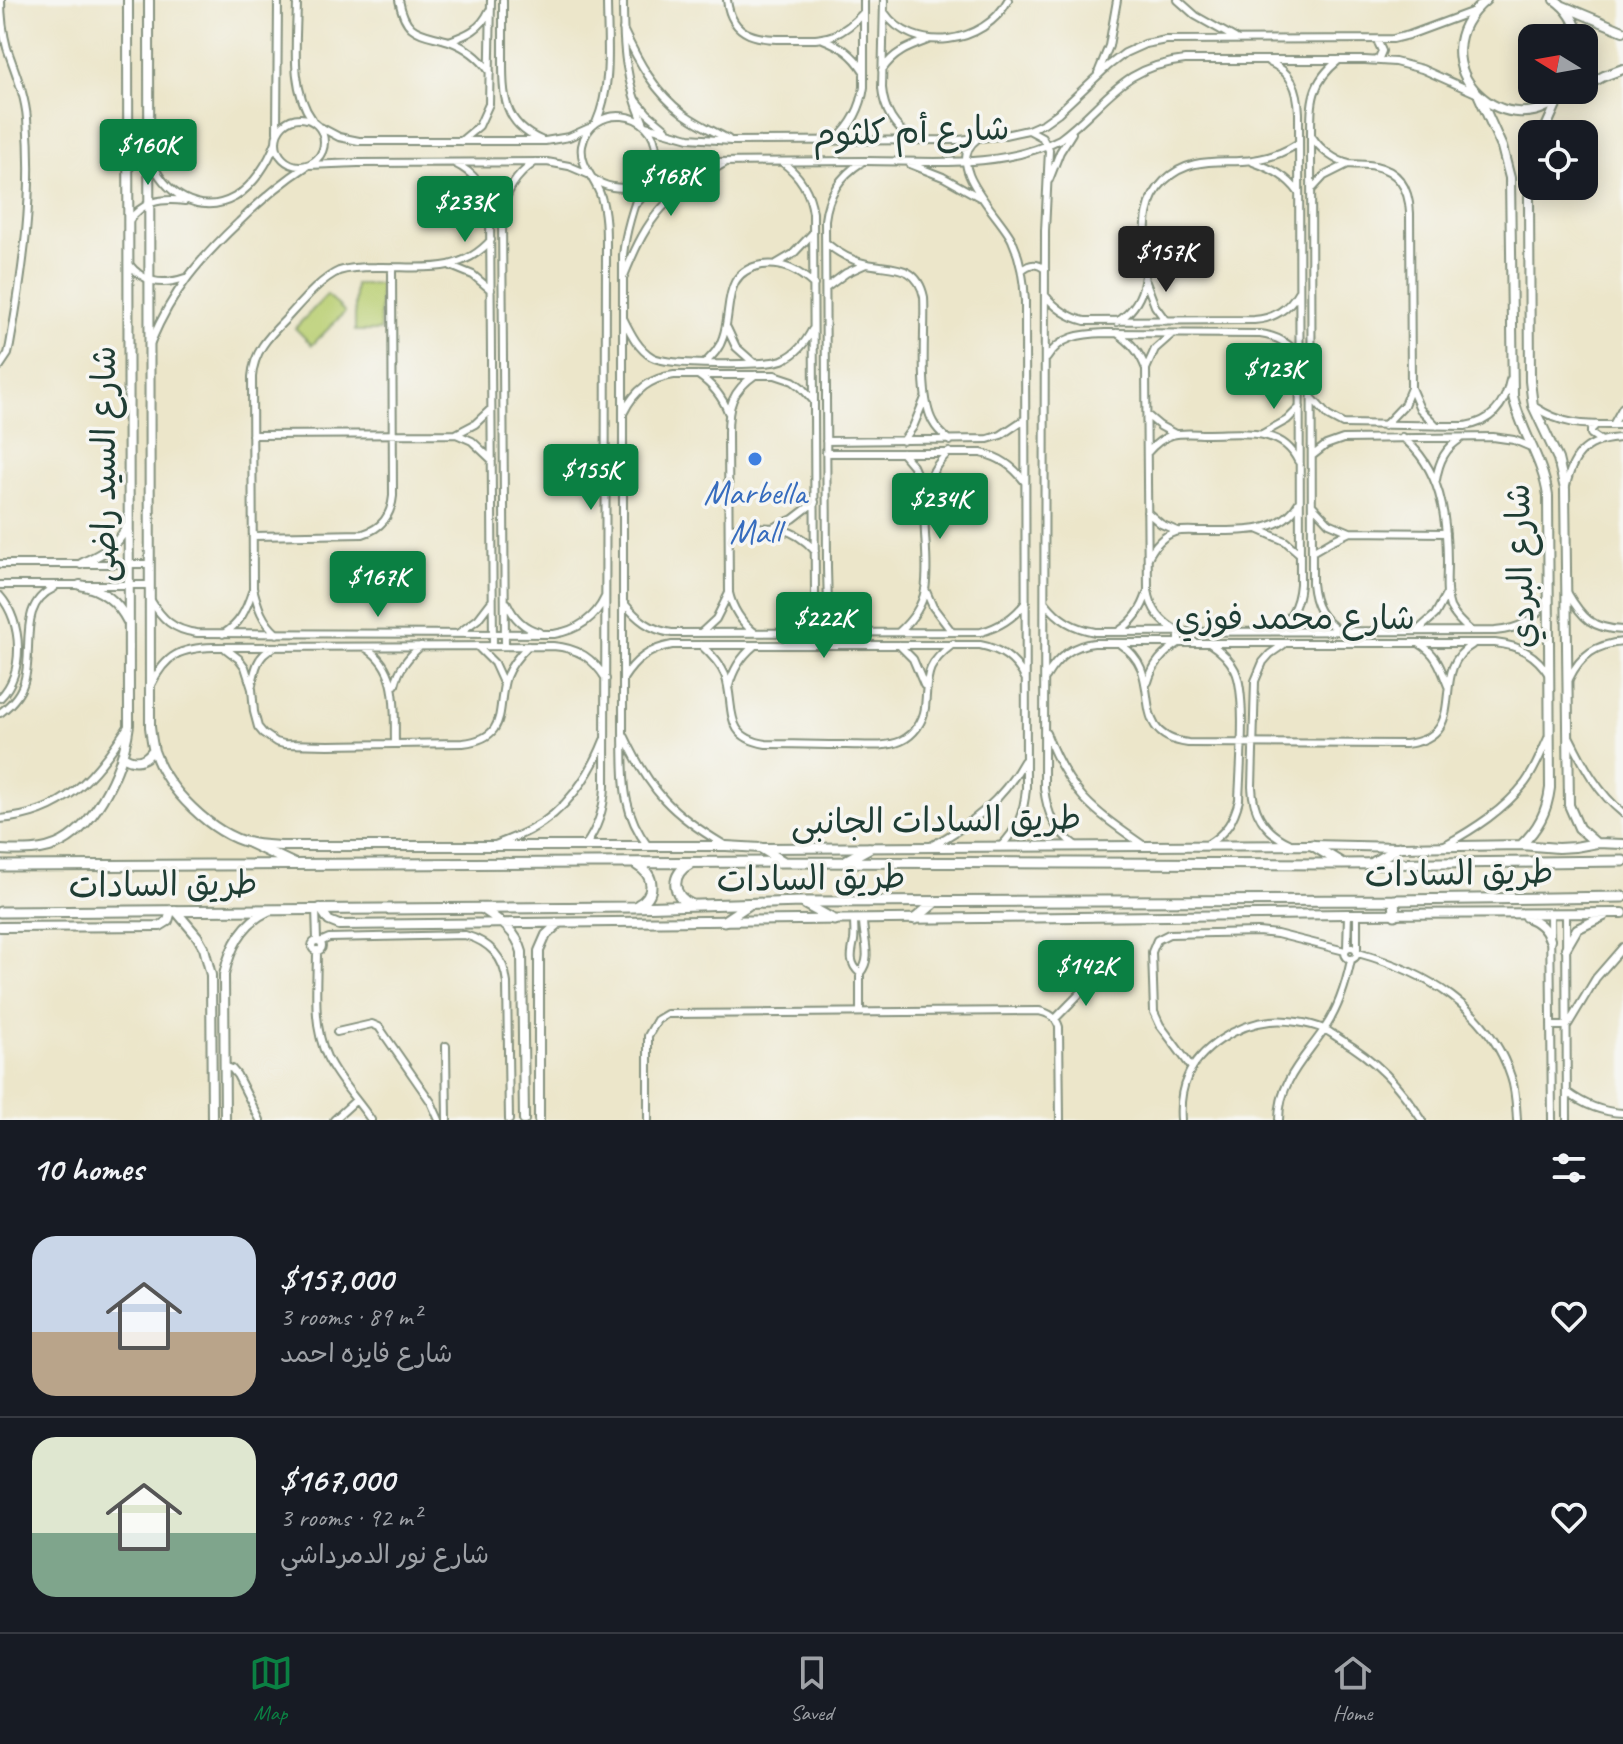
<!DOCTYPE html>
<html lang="en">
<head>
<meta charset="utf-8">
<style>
	body { margin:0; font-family:Caveat,"Playpen Sans Arabic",sans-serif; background:#242831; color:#f1f3f6; height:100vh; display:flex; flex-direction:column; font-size:30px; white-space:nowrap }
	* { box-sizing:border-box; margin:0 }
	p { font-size:26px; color:#9ea1a6 }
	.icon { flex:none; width:44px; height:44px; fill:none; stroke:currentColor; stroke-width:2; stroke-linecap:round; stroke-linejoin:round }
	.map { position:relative; height:1120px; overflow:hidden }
	.drawer { display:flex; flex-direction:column; background:#171b24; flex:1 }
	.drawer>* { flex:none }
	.needle { width:52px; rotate:281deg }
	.fabs { position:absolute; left:1518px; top:24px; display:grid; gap:16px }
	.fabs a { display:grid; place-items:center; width:80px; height:80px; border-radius:16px; background:#171b24; box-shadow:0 4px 20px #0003; font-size:40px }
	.price { position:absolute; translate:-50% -68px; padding:0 18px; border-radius:8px; background:#0b8043; color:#fff; font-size:26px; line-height:52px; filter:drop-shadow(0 2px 4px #0008) }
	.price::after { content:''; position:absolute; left:50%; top:48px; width:24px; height:18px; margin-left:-12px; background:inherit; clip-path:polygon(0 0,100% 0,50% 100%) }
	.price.selected { background:#222; color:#fff }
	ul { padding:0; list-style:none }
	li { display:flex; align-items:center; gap:24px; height:200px; padding:0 32px }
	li+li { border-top:2px solid #363941 }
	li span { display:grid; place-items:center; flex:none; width:224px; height:160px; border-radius:24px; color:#555 }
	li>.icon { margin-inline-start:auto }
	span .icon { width:96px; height:96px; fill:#fffc; stroke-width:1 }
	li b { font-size:34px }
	h2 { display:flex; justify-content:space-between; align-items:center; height:96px; padding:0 32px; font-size:34px }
	.tabs { display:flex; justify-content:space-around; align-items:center; height:112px; border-top:2px solid #363941; background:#171b24; font-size:22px; color:#9ea1a6 }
	.tabs a { display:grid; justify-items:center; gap:4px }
	.tabs .selected { color:#0b8043 }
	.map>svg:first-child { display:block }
</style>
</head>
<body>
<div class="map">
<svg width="1623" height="1120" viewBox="0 0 1623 1120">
	<rect width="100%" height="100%" fill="#f6f6f2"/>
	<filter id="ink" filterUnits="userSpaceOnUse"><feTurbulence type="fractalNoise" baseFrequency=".0125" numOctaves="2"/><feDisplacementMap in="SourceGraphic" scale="16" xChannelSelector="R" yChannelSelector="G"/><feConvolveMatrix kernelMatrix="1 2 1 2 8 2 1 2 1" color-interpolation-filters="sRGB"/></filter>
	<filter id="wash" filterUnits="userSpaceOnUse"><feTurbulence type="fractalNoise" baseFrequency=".006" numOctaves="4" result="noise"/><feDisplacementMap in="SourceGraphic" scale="32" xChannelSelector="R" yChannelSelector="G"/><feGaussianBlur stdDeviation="1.8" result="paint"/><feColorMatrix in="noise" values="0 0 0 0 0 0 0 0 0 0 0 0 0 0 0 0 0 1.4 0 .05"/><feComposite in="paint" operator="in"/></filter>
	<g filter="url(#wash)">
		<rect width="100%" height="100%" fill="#ece6ca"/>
		<path fill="#bacf73" stroke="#6c8654" stroke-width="2" d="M355 284H380V331H355Z
			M327 295 345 312 312 345 295 328Z"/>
	</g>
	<g filter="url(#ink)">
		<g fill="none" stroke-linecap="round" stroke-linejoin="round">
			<g stroke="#86927f" stroke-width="10">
				<path id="minor" d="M297 0C297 38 289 87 312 119
					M399 0C406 36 420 32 449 41 466 47 480 58 490 72
					M503 0C503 19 503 38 503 56 503 94 502 123 541 140
					M623 0C623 49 625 79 644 124
					M727 0C732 41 763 39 795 39 809 39 821 40 834 35 846 30 855 22 864 12
					M884 0 882 88C884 111 894 127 913 140
					M1178 0 1196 16 1235 38
					M884 12C913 55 985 45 1008 0
					M623 29C638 61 655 93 684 114 698 124 713 131 728 139
					M823 39C841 46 853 54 863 70
					M449 41C467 35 481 29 489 11
					M1339 60C1311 82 1311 101 1311 135L1312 583C1314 605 1321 619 1340 631
					M1376 60 1379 58 1382 51 1377 40
					M1269 62C1292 72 1298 89 1299 113L1300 584C1298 606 1291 620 1272 631
					M882 70C894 52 909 47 928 40
					M1098 73 1109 46 1117 0
					M637 101 647 113 666 129
					M276 142a24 24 0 1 1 48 0a24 24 0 1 1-48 0Z
					M596 123C613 85 607 40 607 0
					M646 126 689 138 731 141 958 140 1000 136 1028 130 1044 123 1058 113 1108 66 1125 53 1145 44 1166 40 1393 39 1409 35 1474 11
					M320 127 339 137 359 141H545L569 137 589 128
					M1029 130 1042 137 1049 150 1045 231 1044 788C1047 813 1054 830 1075 845
					M277 132 278 0
					M1313 138C1320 149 1335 161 1349 164 1357 165 1366 164 1375 166 1399 171 1409 189 1410 213L1411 388 1420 409 1437 426
					M977 139C942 165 1000 215 1012 240 1021 260 1024 280 1025 301L1026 788C1024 813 1018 829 1000 847
					M836 140C852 125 861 109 864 87V0
					M461 141 479 126 489 104 491 0
					M151 158C162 193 200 217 235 197 254 185 268 163 276 142
					M782 162C800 175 810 191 813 213L815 599C812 615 802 629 804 645
					M1253 162C1272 169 1287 176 1299 193
					M454 163C475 173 486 188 490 211L493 646
					M910 164 943 177 979 197
					M308 165 358 163 547 162 569 166 590 175
					M648 175 678 166 710 162C761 162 813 161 865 161 929 161 1000 170 1060 139 1107 104 1119 67 1185 60H1365L1395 62 1422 69 1478 94
					M644 179C634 204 626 228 623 255V733C624 776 620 810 648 846
					M1049 180 1060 152 1072 133
					M1313 188 1324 176 1348 164
					M637 203 653 185 673 170
					M128 222C143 201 160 198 185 201
					M826 243C838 253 852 261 867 264 893 269 917 264 924 297 926 329 918 396 933 422 937 430 943 435 950 441
					M128 263C144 283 161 286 185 278
					M776 264 793 254 812 234
					M451 266 473 275 491 290
					M1022 270C1030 263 1037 263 1045 269
					M624 276C649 213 666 196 725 163
					M1146 282 1155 306 1166 321
					M826 288 846 273 866 264
					M1045 295C1056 309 1068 317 1085 321L1254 320C1273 319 1289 309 1298 292
					M623 318C630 332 638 349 652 357 668 366 765 366 782 360 797 354 805 343 812 330
					M1117 322C1173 285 1122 223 1164 181 1191 155 1221 164 1253 160 1270 158 1285 152 1299 143
					M727 328 736 347 754 363
					M1117 333C1132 343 1140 353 1146 369
					M151 342C173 290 199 260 239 222 260 201 282 182 307 166
					M1047 358C1060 336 1081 334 1105 333L1260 334C1277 336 1289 343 1299 356
					M705 363C713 355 720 348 723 337 733 309 721 272 762 265 783 262 799 271 814 285
					M0 366 8 354 10 345C23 270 34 196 27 119 25 94 15 72 7 48 3 33 1 16 1 0
					M698 375C713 385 722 396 728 412
					M1313 399 1328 416 1343 424 1465 426C1492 422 1505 405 1510 380
					M1535 407C1565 427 1589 425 1623 425
					M624 412C635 390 650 378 674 375H775L793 381 801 387 813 400
					M1147 415 1160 426 1175 434
					M1596 425 1591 430V434L1600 440
					M1613 425 1623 407
					M1384 426 1404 405 1411 388
					M456 434 475 424 491 409
					M1262 434 1287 420 1300 407
					M252 435 456 434 472 441 492 460
					M1402 437C1441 468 1447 516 1447 563 1447 578 1445 593 1450 607 1455 617 1462 624 1471 631
					M826 441 988 439 1001 435 1025 419
					M903 441 913 427 925 398
					M826 453H981C1000 457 1013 466 1025 482
					M902 453 913 466 925 494
					M1147 453C1154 445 1162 438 1172 435 1183 432 1197 434 1209 434 1241 434 1282 426 1298 461
					M1312 456 1326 445 1343 439 1493 437 1514 440 1533 448
					M1436 480C1439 461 1445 448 1462 438
					M1566 486C1573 453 1588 439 1623 438
					M1312 505 1329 523 1350 532 1446 533
					M1147 512 1161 524 1177 531
					M774 527 793 519 815 502
					M729 528C764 527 790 522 815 551
					M1257 529 1285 541 1300 554
					M253 536 363 534C382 528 391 516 393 496L392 267
					M1312 552 1331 541 1350 532
					M1148 558C1154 546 1162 536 1175 532 1183 530 1192 531 1200 531 1234 530 1280 537 1299 502
					M0 564H150
					M0 585H150
					M925 589 933 607 952 632
					M1567 592C1582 618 1592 629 1623 630
					M0 596C23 622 25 673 0 698
					M150 599C162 619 173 630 197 633L554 634C578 630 595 619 605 597
					M623 602C637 619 650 630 672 633L981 632C1000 627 1014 618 1026 602
					M1045 602C1059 620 1073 628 1095 632L1495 631C1518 629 1536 621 1547 599
					M507 603C513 617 524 628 539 632
					M1119 631C1133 622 1142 610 1147 593
					M1417 631 1435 615 1447 593
					M702 632 716 619 729 593
					M899 632C911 621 922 607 925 590 933 543 907 488 949 452
					M459 633 478 619 491 602
					M755 633C741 622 733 610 729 593L728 433C728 406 732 391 755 375
					M223 634C240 624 246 610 252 592
					M277 634C262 621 258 607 253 588L252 377C254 352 267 338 285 320 299 305 320 279 339 271 351 267 364 267 376 267 420 266 459 276 491 240
					M1420 644C1437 654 1441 669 1448 686
					M701 645C711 654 720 663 725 675 736 706 721 737 766 744 792 744 819 745 846 745 863 745 885 748 901 741 914 735 923 722 925 708 928 676 924 666 953 644
					M829 645 827 568 825 220C828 194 840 176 862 162
					M899 645 913 659 924 685
					M1121 645C1168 674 1123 734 1188 743L1405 744C1474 737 1426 671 1472 645
					M1283 645 1270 654 1263 662 1255 681 1252 787C1253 812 1265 832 1289 843
					M477 646 494 663 504 685
					M505 646 502 215C506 191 515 176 535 162
					M366 648C400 669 394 709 395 744
					M226 649 239 659 245 667 252 689 254 712 258 727 263 733 276 742 284 744 328 745 463 743C510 738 496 708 506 677 511 664 519 655 528 646
					M1046 677C1057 658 1072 645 1094 643H1495C1520 646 1536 654 1549 675
					M623 679C635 660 649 649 672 645H980C1001 649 1015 659 1025 678
					M1569 679C1580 655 1597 644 1623 642
					M1148 682C1153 664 1163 653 1179 643V632C1161 622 1151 610 1148 590L1146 369 1155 349 1172 334
					M151 685C166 654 181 648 214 647L553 646C578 648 593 658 606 679
					M252 685C255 669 257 656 273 648
					M395 685C399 668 408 657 421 646
					M729 686C733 669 741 657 754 646
					M0 713C12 704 22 693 25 678 33 648 18 604 54 588
					M1046 733C1070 794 1091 809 1143 845
					M625 737C650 791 672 814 723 844
					M1570 738C1584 766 1598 793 1623 813
					M0 819C64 814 94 778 127 728
					M1208 844C1226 833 1234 820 1239 800 1240 770 1247 694 1235 670 1229 658 1220 650 1209 643
					M495 845C507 840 519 836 530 830 565 812 590 776 604 740
					M1445 845C1474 829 1504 810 1525 783 1535 770 1541 753 1548 738
					M585 846C598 828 604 809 605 787L606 246C606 230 606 213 601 197 596 179 579 166 582 146 590 102 657 108 656 153 654 188 618 197 592 178
					M931 846C971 825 1002 801 1024 761
					M316 908 317 941
					M1550 914 1552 1120
					M1566 914 1567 1120
					M854 920C854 927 855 934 854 941 851 955 849 963 860 973
					M312 946a5 5 0 1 1 10 0a5 5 0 1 1-10 0Z
					M320 942 329 938 465 935C490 942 504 957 507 983L509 1120
					M1345 953a6 6 0 1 1 12 0a6 6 0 1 1-12 0Z
					M1347 948 1348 914
					M1357 949V914
					M317 950C317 985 312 1025 327 1057 338 1080 357 1099 371 1120
					M1358 953C1424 971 1489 1008 1511 1077 1516 1091 1516 1105 1517 1120
					M860 1012V973C873 958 863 939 863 920
					M1055 1019 1096 977
					M1551 1026H1567L1569 1023 1596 978 1623 947
					M337 1032 372 1024 379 1027 431 1102 439 1120
					M446 1046 447 1120
					M224 1066 232 1069 237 1075 260 1120
					M1192 1068 1160 1025 1154 1012 1152 952 1157 940 1169 934 1258 932 1277 934 1345 951
					M1567 1092C1584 1105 1601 1112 1623 1113
					M334 1120 356 1100
					M648 1120V1036L657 1020 667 1014 1039 1011C1049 1013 1056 1017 1059 1027L1060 1120
					M1181 1120C1180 1106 1181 1091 1187 1078 1199 1048 1238 1024 1270 1021 1286 1019 1309 1023 1324 1029 1330 1032 1335 1036 1340 1039 1376 1060 1399 1085 1422 1120
					M1279 1120C1279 1082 1303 1060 1323 1031 1338 1010 1346 984 1351 960"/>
			</g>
			<g stroke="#86927f" stroke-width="12">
				<path id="tertiary" d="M149 0 150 727C151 735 152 743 154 751 166 789 212 834 250 843 260 845 271 845 281 846H726L761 848 1312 845 1399 847 1521 845 1558 848 1575 847 1597 843 1623 844
					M1486 0C1411 63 1511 155 1567 90
					M1555 0C1568 9 1576 22 1580 38
					M1563 6 1623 31
					M1584 87 1604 76 1623 69
					M1479 96 1502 147 1510 178 1513 396C1521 432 1543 460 1548 496L1550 788C1547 812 1538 829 1521 845
					M1543 134 1559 98
					M1532 165 1529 198 1530 381 1533 406 1558 459 1565 489 1569 805 1579 828 1596 843
					M81 564C99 555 117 547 126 528
					M80 585C103 589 118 602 128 622
					M123 756C135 764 145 761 153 750
					M0 850C20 851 44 852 62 842 99 822 124 764 129 725L128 0
					M320 908 329 921 339 925 1348 914 1623 913
					M481 908C499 920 516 930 522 952L524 1120
					M175 910 197 936 204 948 211 975 212 1120
					M1526 917C1538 921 1546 928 1550 940
					M0 927 160 926 168 921 171 911
					M1566 948 1577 929 1604 916
					M225 1120 224 975C230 947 242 923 268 911
					M539 1120V951L546 935 558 924"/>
			</g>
			<g stroke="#86927f" stroke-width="13">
				<path id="secondary" d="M250 843 294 864
					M1312 845 1343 864
					M761 848 784 862
					M847 860 869 848
					M1374 862 1399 847
					M691 863C670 874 671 896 692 905
					M637 865C655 875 656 895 638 905
					M0 866 784 862 1343 864 1623 861
					M1394 900 1395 915
					M805 904 834 920
					M0 912 634 907 802 902 1394 900 1623 897
					M915 919 934 903
					M724 921 748 905"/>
			</g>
			<use href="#minor" stroke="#fff" stroke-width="6"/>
			<use href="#tertiary" stroke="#fff" stroke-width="8"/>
			<use href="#secondary" stroke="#fff" stroke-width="9"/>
		</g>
	</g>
	<circle fill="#3f7fe0" stroke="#f6f6f2" stroke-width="3" cx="755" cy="459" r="8"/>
	<g text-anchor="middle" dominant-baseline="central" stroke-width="7" stroke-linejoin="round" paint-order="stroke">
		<g font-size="34" fill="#1f3d34" stroke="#f6f6f2">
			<text transform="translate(911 131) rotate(-2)">شارع أم كلثوم</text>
			<text transform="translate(103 464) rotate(-90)">شارع السيد راضى</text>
			<text transform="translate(1520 566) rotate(-92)">شارع البردي</text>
			<text x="1295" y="617">شارع محمد فوزي</text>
			<text transform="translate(936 820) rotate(-1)">طريق السادات الجانبى</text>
			<text transform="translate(1459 873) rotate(-1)">طريق السادات</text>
			<text transform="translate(811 878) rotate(-1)">طريق السادات</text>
			<text transform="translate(163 884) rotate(-1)">طريق السادات</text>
		</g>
		<g font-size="34" fill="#366cbe" stroke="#f6f6f2">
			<text x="755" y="492">Marbella<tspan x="755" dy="39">Mall</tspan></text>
		</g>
	</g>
</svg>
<div class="fabs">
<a><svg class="needle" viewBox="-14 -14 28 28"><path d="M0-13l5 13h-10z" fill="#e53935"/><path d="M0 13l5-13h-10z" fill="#9ea1a6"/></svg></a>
<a><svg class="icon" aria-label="locate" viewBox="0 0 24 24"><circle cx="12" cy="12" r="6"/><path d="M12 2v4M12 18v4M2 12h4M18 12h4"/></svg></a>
</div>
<b class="price" style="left:148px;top:187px">$160K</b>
<b class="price" style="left:671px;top:218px">$168K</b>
<b class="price" style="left:465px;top:244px">$233K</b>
<b class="price selected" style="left:1166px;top:294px">$157K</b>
<b class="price" style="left:1274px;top:411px">$123K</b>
<b class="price" style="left:591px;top:512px">$155K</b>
<b class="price" style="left:940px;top:541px">$234K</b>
<b class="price" style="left:378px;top:619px">$167K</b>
<b class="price" style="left:824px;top:660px">$222K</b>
<b class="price" style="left:1086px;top:1008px">$142K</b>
</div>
<section class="drawer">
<h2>10 homes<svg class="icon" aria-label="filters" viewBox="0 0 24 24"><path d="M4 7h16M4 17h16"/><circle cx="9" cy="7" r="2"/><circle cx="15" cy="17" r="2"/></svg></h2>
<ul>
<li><span style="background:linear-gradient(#c9d6e8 60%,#b9a48a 0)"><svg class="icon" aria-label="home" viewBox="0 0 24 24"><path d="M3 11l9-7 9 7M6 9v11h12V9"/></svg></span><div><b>$157,000</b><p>3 rooms · 89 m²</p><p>شارع فايزه احمد</p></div><svg class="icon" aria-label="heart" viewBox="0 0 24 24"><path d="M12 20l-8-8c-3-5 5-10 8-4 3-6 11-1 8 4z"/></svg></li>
<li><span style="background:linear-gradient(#dfe7d0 60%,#7fa58c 0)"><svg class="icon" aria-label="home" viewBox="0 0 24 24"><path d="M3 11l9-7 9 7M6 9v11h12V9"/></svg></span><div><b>$167,000</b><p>3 rooms · 92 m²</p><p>شارع نور الدمرداشي</p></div><svg class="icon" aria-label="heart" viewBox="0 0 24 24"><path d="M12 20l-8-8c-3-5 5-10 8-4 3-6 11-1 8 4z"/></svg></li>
</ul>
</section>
<nav class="tabs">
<a class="selected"><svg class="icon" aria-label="map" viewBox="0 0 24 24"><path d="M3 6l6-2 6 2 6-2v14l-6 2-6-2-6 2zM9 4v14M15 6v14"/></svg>Map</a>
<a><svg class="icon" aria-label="saved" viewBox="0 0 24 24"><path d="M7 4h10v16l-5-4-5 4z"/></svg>Saved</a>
<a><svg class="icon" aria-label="home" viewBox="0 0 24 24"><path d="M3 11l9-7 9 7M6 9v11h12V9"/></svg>Home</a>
</nav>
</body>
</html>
